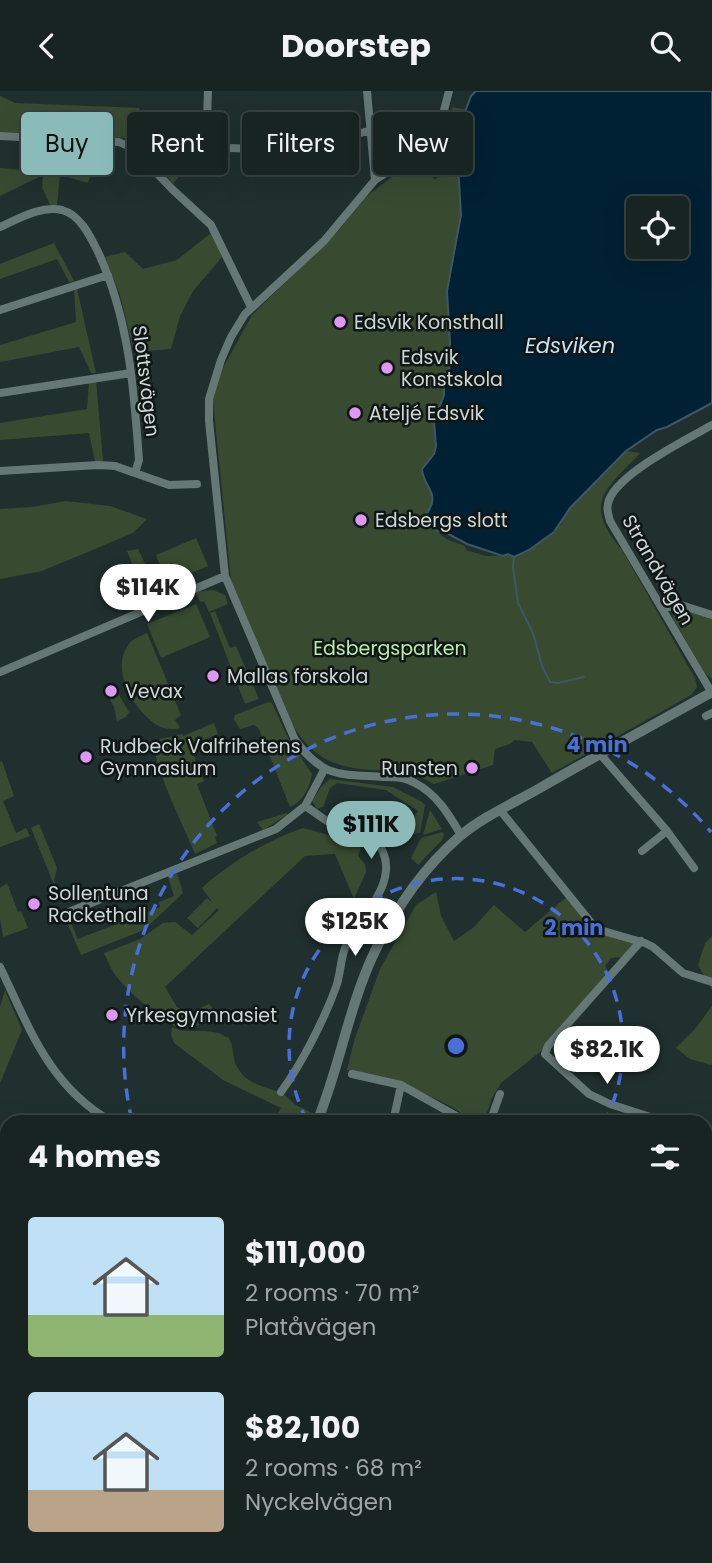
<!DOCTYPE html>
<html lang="en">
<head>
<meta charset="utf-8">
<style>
	body { margin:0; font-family:Poppins,sans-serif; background:#25302f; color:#f1f3f6; height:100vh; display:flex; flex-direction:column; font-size:26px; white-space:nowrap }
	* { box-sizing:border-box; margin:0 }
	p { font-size:23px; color:#9fa4a5 }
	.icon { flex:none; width:38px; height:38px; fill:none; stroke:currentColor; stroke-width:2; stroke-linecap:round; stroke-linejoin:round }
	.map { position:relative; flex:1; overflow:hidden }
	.drawer { position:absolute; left:0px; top:1024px; width:712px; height:450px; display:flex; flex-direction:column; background:#182422; border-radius:21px 21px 0 0; box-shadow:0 7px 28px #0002,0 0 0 2px #364140 }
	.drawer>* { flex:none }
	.guide { position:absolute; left:21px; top:21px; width:670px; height:63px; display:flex; gap:14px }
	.buttons { position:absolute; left:626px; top:105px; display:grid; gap:14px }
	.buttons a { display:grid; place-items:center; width:63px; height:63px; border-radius:7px; background:#182422; box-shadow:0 7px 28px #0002,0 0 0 2px #364140; font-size:35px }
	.price { position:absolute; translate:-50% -60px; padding:0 16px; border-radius:24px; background:#fff; color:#222; font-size:23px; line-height:46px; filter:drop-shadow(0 2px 4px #0008) }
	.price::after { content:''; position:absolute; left:50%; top:42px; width:21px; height:16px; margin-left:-10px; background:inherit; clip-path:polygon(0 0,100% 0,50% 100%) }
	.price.current { background:#8bbbb9; color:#111 }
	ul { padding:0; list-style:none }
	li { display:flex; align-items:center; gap:21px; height:175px; padding:0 28px }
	li span { display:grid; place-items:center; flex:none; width:196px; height:140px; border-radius:7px; color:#555 }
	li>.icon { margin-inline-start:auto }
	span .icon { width:84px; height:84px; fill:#fffc; stroke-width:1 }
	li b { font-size:30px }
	h2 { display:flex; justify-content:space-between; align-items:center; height:84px; padding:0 28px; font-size:30px }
	.pill { padding:0 24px; border-radius:7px; background:#182422; box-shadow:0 7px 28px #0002,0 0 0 2px #364140; font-size:24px; line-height:63px }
	.pill.current { background:#8bbbb9; color:#111 }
	header { display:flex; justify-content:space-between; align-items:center; height:91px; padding:0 28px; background:#182422; font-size:32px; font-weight:700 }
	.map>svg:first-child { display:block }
</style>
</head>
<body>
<header><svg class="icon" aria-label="back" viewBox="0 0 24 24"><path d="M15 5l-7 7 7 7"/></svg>Doorstep<svg class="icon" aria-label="search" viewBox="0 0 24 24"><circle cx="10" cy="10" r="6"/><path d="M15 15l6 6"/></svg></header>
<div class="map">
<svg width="712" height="1472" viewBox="0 0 712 1472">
	<rect width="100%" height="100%" fill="#20302e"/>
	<path fill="#384b31" d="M0 5 15 12 139 17 150 48 0 41Z
		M452 16 468 19 462 29 461 124 447 200 450 251 449 283 444 290V304L434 331 436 355 434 363 422 378C424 398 442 402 426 425H432L436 429 433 432C441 449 450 449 465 455L466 459 486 465H503L543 450 561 433 569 417 597 388 626 360 640 362C605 399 582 412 622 459L695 587 697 596 691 604 552 682 532 651 514 649 510 653 495 658 493 674 434 693C428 690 421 686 415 683 401 677 386 680 372 679 326 676 308 662 286 623L231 489 213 310 217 288 252 224 337 141 367 105 420 65 430 70 429 84 435 88 443 84V73L433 63 448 47Z
		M46 52 99 55 88 92 60 84 57 115 50 114 42 96Z
		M174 59 195 60 196 64 173 93 157 72 165 61Z
		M0 77 42 81 41 85 0 105Z
		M211 142 222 166 193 200 180 225 171 258 134 261 120 204 105 166 125 161 143 178 177 169Z
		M54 152 74 190 69 191 57 168 0 188V173Z
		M74 198H77L96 282H91L79 256 0 271V254L76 231Z
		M96 289 103 370H95L89 342 0 349V332L87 318 89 292Z
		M66 410 110 415 147 428 133 442 42 480 0 488V418L32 416Z
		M196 447 208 475 167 492 156 464Z
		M138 458 149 481 134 488 130 479 134 477 127 460Z
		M213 499 225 504 228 513 209 521 204 510 200 511 196 501Z
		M196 513 210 546 161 567 147 533Z
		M680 517 712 526V588L705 582 673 528V522Z
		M215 520 230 557 236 555 259 608 245 613 210 522Z
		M147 542 181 624 175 629 180 636 178 638C170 638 163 638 157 634 134 620 109 578 129 553 133 547 141 545 147 542Z
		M113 593 129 621 126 626 117 630 114 616 104 598Z
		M268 611 272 612 288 647 312 683C310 696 303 711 290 716L259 638 254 634 240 638 234 628 235 624Z
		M214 632 218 643 190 655 204 690 197 693 217 745 215 746 217 752 195 763C180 727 162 693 153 655L160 648 182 643 183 645Z
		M2 670 14 705 3 710 16 742 26 737 30 745 0 756V671Z
		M330 688 393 696 422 711 425 714 420 742 409 744 405 738 418 720 386 699 337 692 330 697 323 716 317 718 312 710 321 696Z
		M430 719 442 738 423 744Z
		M287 722V724L263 739 257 731Z
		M39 733 57 777 54 789 59 806 31 737Z
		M303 737 362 753 358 765 365 773 366 781 354 808 335 763 305 765 165 896 177 916 189 922 209 913 216 921C207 932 191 940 177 936 163 932 121 894 114 882 110 876 107 868 104 862L140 848 163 832 175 831 192 844 219 819 217 817 198 837 187 827 207 807 213 812 202 797C230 771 266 750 303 737Z
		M443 741 444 744 442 749 418 774 411 767 421 747Z
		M177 782 183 802 144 839 81 864 66 829 69 827 78 848 160 816 159 811 174 805 168 786Z
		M7 792 18 821 21 820 28 837 3 846 0 827V797Z
		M436 801 441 825 454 850 473 837 494 814 525 841 568 805 595 838 636 852 624 866 611 867 605 875 609 882 541 960 501 992 492 1007 484 1031C471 1031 461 1021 450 1015 417 997 383 988 347 979L354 950 380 878 416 814Z
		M712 845V899L698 874 705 852Z
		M5 899 22 939 0 992V916Z
		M712 915V972L711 974 690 968 676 957 695 938Z
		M172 936C186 943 199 938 213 941 218 941 224 945 229 947 235 958 231 968 239 979 249 995 268 996 283 1003 288 1005 291 1011 296 1014 302 1017 306 1018 311 1022L309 1031H283L284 1026 278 1022 281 1017 223 989 174 952 171 943Z
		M614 960 622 964 625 969 622 977 616 981 602 975 603 967Z
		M0 1061 7 1073V1124L0 1108Z
		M712 1079V1156L705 1154V1097Z
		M0 1148 7 1158V1189L0 1180Z
		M712 1236V1426L710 1428 705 1426V1240Z
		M0 1286 7 1288V1317L0 1314Z
		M286 1467H330L338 1472H304Z"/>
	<path fill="#002034" stroke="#3e5765" stroke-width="2" fill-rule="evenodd" d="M476 0H712V312L667 336 657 339 626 360 570 417 554 441 529 459 514 466 508 463 503 465 467 453 443 440H437L433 432 436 429 432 425 428 428 425 425C443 402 423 397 422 378L434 363 436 355 434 331 444 304V290L449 283 450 251 447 200 461 124 458 72 462 29 471 5ZM639 117H677V156H639Z"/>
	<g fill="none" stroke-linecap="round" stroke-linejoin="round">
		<path stroke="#3e5765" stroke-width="2" d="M514 466 513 475 518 512 533 542 542 575 550 591 558 592 584 586"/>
		<path stroke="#667876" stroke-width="8" d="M367 0 375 89
			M449 0 440 35 423 58 375 89 324 150 245 223 231 246 221 269 209 308V330L225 485 295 649C324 688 340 683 384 686 396 686 405 686 415 692 437 703 449 724 461 744
			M0 45 119 51 134 58 172 98 211 134 251 216
			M206 56 208 0
			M148 71 157 62 173 55 280 59 307 56 372 39
			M0 136C18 128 41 114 62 119 81 124 91 147 99 163 129 229 134 298 139 369L135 382
			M0 219 108 184
			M0 302 131 282
			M0 380 98 374 115 375 169 394 197 393
			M662 517 681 514 712 524
			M0 581 225 485
			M712 602 610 430C608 422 606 417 609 409 619 382 687 348 712 334
			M706 625 712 622
			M600 663 667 740 694 777
			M500 719 593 834 600 839 645 852 653 856 683 882 712 891
			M642 760 667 740
			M71 820 276 738 305 715 324 679
			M641 850 548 955 545 963 589 1003 610 1013 666 1031
			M0 876C30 938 49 995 112 1031
			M352 983 401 994 467 1031
			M281 1001C302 972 324 929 336 896 341 883 340 867 346 855 359 827 399 793 382 759 373 742 352 742 336 735 325 730 315 721 305 715
			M393 1031 401 994
			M490 1031 500 1003
			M705 1042 712 1044
			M705 1199 712 1204
			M0 1216 7 1218
			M705 1232 712 1228
			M705 1438 712 1433
			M344 1466 353 1471
			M583 1472 587 1466"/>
		<path stroke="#667876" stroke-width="10" d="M317 1031C340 975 349 914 375 860 396 817 422 778 459 746 482 726 514 712 540 697 597 664 655 633 712 601
			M16 1472V1466"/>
		<path stroke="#5c8377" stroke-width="10" d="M0 1119 7 1133
			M0 1134 7 1148
			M27 1466 43 1471 57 1468"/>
		<path stroke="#439e78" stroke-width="14" d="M0 1387 7 1386
			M0 1410 7 1412
			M0 1427 7 1428
			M0 1443 7 1445
			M174 1466 197 1472
			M230 1466 248 1472
			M278 1466 291 1472
			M52 1470 75 1469 112 1472"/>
	</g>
	<g fill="none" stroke="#4970d8" stroke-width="3.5" stroke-dasharray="12 9">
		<path d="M307 1030A167 167 0 1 1 605 1030"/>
		<path d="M132 1030A333 333 0 0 1 711 741"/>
	</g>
	<g fill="#de98f2" stroke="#0f1615" stroke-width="2.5">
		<circle cx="340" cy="231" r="7"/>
		<circle cx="387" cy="277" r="7"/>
		<circle cx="355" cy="322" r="7"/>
		<circle cx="361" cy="429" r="7"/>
		<circle cx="213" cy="585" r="7"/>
		<circle cx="111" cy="600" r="7"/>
		<circle cx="86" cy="666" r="7"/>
		<circle cx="472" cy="677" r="7"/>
		<circle cx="34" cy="813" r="7"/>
		<circle cx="112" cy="924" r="7"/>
	</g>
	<g text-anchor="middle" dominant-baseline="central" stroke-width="5" stroke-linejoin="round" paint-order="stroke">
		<g font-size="19" fill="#cdd7d6" stroke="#0f1615" text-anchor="start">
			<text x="354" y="231">Edsvik Konsthall</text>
			<text x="401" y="266">Edsvik<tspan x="401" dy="22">Konstskola</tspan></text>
			<text x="369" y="322">Ateljé Edsvik</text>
			<text x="375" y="429">Edsbergs slott</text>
			<text x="227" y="585">Mallas förskola</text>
			<text x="125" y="600">Vevax</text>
			<text x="100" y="655">Rudbeck Valfrihetens<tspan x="100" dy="22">Gymnasium</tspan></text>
			<text x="458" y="677" text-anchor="end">Runsten</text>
			<text x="48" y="802">Sollentuna<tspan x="48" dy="22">Rackethall</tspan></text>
			<text x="126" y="924">Yrkesgymnasiet</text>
		</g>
		<g font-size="19" fill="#cdd7d6" stroke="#0f1615">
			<text transform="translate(146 290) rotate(83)">Slottsvägen</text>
			<text transform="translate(658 479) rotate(60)">Strandvägen</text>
		</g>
		<g font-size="19" fill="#bbebaa" stroke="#0f1615">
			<text x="390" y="557">Edsbergsparken</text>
		</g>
		<g font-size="21" font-style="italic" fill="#c8e3f7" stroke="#0f1615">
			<text x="570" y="254">Edsviken</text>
		</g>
	</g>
	<circle cx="456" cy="955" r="10" fill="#4970d8" stroke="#0f1615" stroke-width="3.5"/>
	<g font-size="21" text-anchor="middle" font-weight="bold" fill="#4970d8" stroke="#0f1615" stroke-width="5" stroke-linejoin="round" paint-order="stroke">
		<text x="597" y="661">4 min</text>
		<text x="574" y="844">2 min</text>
	</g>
</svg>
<div class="buttons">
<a><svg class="icon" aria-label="locate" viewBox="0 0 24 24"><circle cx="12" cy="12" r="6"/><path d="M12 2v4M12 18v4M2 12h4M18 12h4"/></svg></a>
</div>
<b class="price" style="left:148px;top:533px">$114K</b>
<b class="price current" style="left:371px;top:770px">$111K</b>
<b class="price" style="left:355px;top:867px">$125K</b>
<b class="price" style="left:607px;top:995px">$82.1K</b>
<div class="guide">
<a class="pill current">Buy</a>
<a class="pill">Rent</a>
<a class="pill">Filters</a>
<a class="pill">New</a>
</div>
<section class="drawer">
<h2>4 homes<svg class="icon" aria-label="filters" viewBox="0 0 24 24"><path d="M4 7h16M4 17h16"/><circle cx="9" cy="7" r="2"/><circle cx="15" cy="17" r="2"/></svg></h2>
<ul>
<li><span style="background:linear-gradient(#bfe0f5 70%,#8fb573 0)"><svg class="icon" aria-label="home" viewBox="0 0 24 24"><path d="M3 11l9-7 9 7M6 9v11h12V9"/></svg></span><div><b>$111,000</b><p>2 rooms · 70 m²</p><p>Platåvägen</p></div></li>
<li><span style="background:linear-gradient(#bfe0f5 70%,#b9a48a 0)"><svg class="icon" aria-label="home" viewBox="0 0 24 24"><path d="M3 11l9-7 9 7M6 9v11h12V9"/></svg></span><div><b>$82,100</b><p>2 rooms · 68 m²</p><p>Nyckelvägen</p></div></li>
</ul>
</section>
</div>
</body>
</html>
